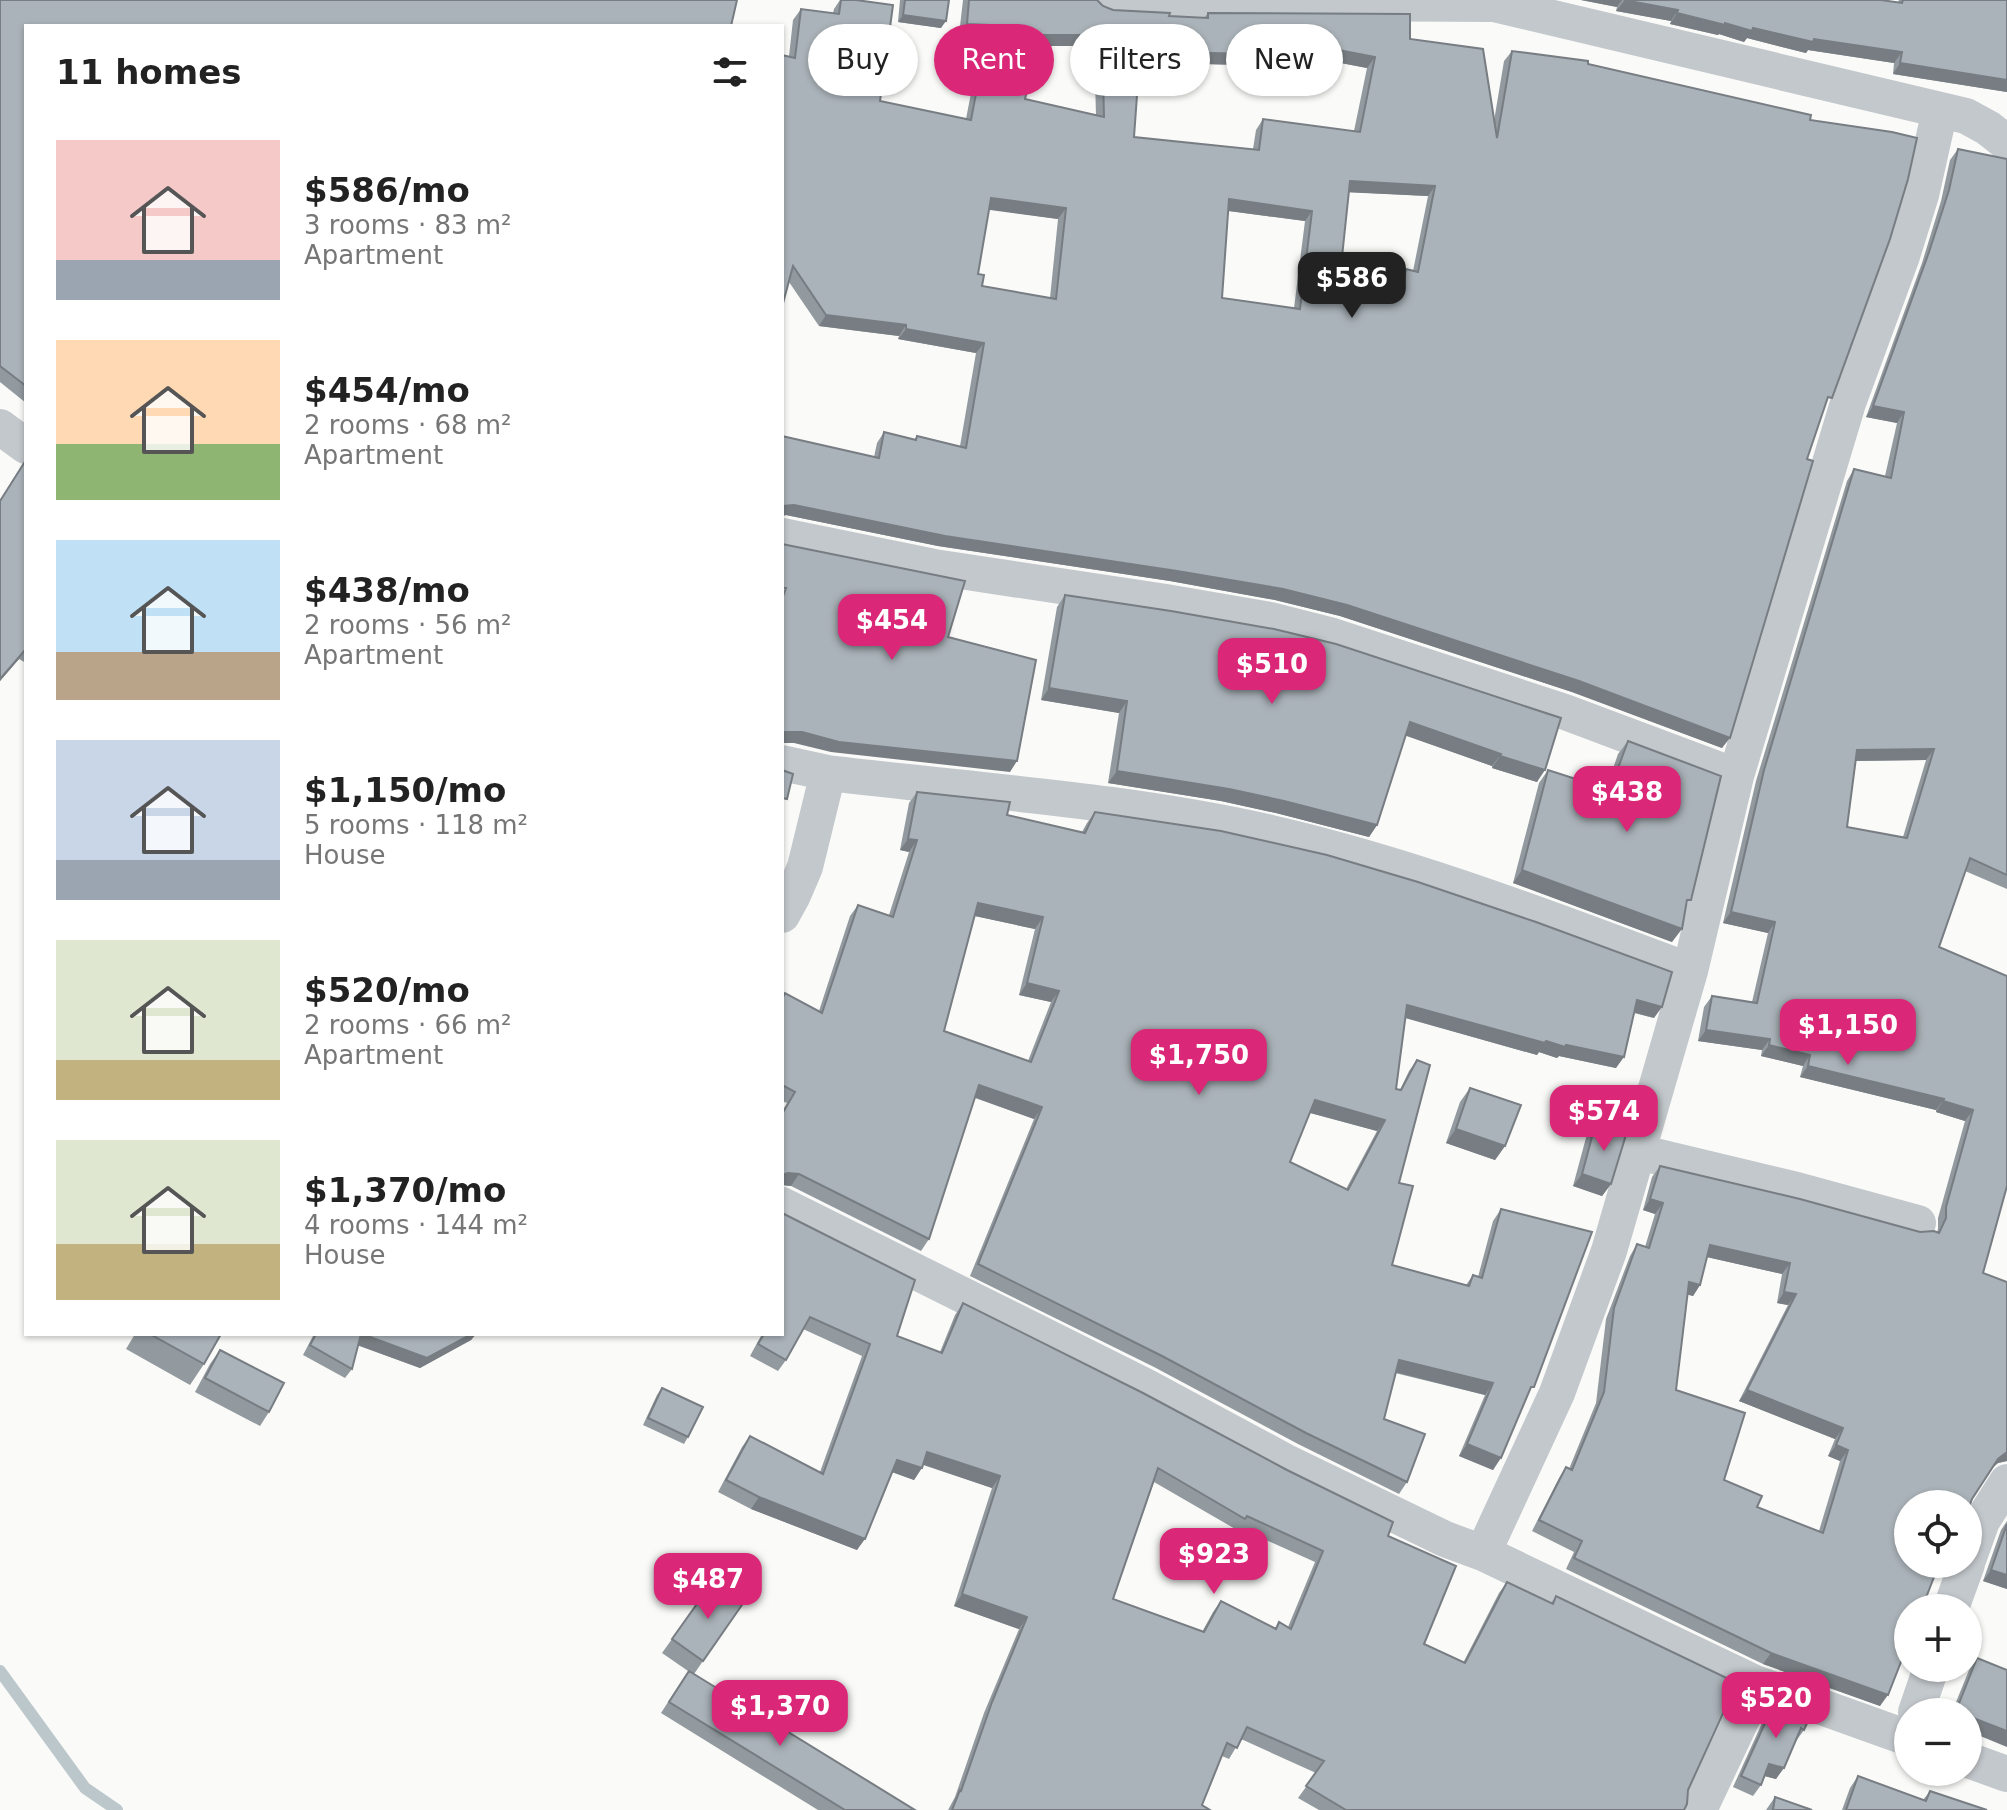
<!DOCTYPE html>
<html lang="en">
<head>
<meta charset="utf-8">
<style>
	body { margin:0; font-family:"DejaVu Sans",sans-serif; background:#f6f6f6; color:#222; height:100vh; display:flex; flex-direction:column; font-size:30px; white-space:nowrap }
	* { box-sizing:border-box; margin:0 }
	p { font-size:26px; color:#767676 }
	.icon { flex:none; width:44px; height:44px; fill:none; stroke:currentColor; stroke-width:2; stroke-linecap:round; stroke-linejoin:round }
	.map { position:relative; flex:1; overflow:hidden }
	.details { position:absolute; left:24px; top:24px; width:760px; height:1312px; display:flex; flex-direction:column; background:#fff; border-radius:0px; box-shadow:0 2px 6px #0004 }
	.details>* { flex:none }
	.top-card { position:absolute; left:808px; top:24px; width:760px; height:72px; display:flex; gap:16px }
	.fabs { position:absolute; left:1894px; top:1490px; display:grid; gap:16px }
	.fabs a { display:grid; place-items:center; width:88px; height:88px; border-radius:50%; background:#fff; box-shadow:0 2px 6px #0004; font-size:40px }
	.price { position:absolute; translate:-50% -68px; padding:0 18px; border-radius:16px; background:#db2777; color:#fff; font-size:26px; line-height:52px; filter:drop-shadow(0 2px 4px #0008) }
	.price::after { content:''; position:absolute; left:50%; top:48px; width:24px; height:18px; margin-left:-12px; background:inherit; clip-path:polygon(0 0,100% 0,50% 100%) }
	.price.on { background:#222; color:#fff }
	ul { padding:0; list-style:none }
	li { display:flex; align-items:center; gap:24px; height:200px; padding:0 32px }
	li span { display:grid; place-items:center; flex:none; width:224px; height:160px; border-radius:0px; color:#555 }
	li>.icon { margin-inline-start:auto }
	span .icon { width:96px; height:96px; fill:#fffc; stroke-width:1 }
	li b { font-size:34px }
	h2 { display:flex; justify-content:space-between; align-items:center; height:96px; padding:0 32px; font-size:34px }
	.chip { padding:0 28px; border-radius:36px; background:#fff; box-shadow:0 2px 6px #0004; font-size:28px; line-height:72px }
	.chip.on { background:#db2777; color:#fff }
	.map>svg:first-child { display:block }
</style>
</head>
<body>
<div class="map">
<svg width="2007" height="1810" viewBox="0 0 2007 1810">
	<rect width="100%" height="100%" fill="#fafaf8"/>
	<g fill="none" stroke-linecap="round" stroke-linejoin="round">
		<path stroke="#bbc7cb" stroke-width="12" d="M0 1671 85 1788 117 1810"/>
		<path stroke="#c3c8cc" stroke-width="36" d="M1107 0 1147 2 1494 4
			M1494 0V4L1966 116 1988 128 2007 143
			M0 427 26 446
			M782 536 934 567 1166 602 1270 620 1333 636 1565 712 1736 776
			M782 763 828 773C976 791 1126 800 1271 833 1415 866 1553 920 1690 971
			M782 915 793 895 805 867 828 773
			M1638 1152 1797 1190 1918 1223
			M782 1205 1145 1386 1288 1463 1445 1539 1483 1553 1755 1683 1908 1738
			M1483 1553 1557 1393 1609 1251 1690 971 1736 776 1848 403 1902 256 1921 195 1940 110
			M1968 1560 1982 1521 2007 1482
			M1951 1608 1967 1564
			M1916 1712 1931 1668
			M1968 1760 2007 1774
			M1699 1810 1747 1708 1755 1683"/>
	</g>
	<path fill="#929a9f" fill-rule="evenodd" d="M0 0 26 26V403L0 382Z
		M840 0H856L880 101 966 119 982 36 959 35 963 0H1097L1103 6 1113 10 1169 16 1204 18 1208 13 1410 39 1494 121 1504 61 1512 51 1588 64 1810 120 1824 409 1807 459 1722 748 1572 692 1340 616 1275 600 1170 581 938 546 786 515 782 516V436L874 457 877 443 884 432 915 439 917 436 960 446 976 353 898 339 899 336 819 326 789 282V56L793 20 801 9 833 13 834 9ZM1038 46H1094L1096 115 1025 99ZM1299 55 1367 68 1354 131 1263 119 1256 130 1253 149 1134 137 1139 64 1162 63 1244 65 1248 60ZM1349 192 1428 196 1413 271 1406 269 1399 280 1396 291 1340 276ZM989 209 1058 219 1050 298 982 286 978 274ZM1228 211 1305 221 1294 308 1222 298Z
		M900 0H949L941 28 898 22Z
		M1581 0H1881L1898 2 1899 0H2007V92L1893 74 1894 63 1808 50 1806 53 1747 38 1744 42 1719 34 1718 35 1670 24 1671 21 1616 11 1617 7Z
		M1958 149 2007 159V889L1965 871 1939 947 2007 976 1983 1273 2007 1282V1461L1998 1463 1991 1469 1972 1499 1946 1564 1942 1570 1938 1569 1880 1706 1763 1664 1566 1569 1574 1552 1532 1531 1559 1478 1566 1467 1569 1469 1596 1403 1606 1319 1630 1256 1637 1244 1645 1247 1655 1214 1643 1210 1652 1177 1660 1166 1920 1232H1937L1938 1229V1218L1965 1121 1936 1112V1110L1800 1077 1803 1066 1761 1056 1762 1050 1698 1041 1704 1007 1712 996 1752 1002 1768 933 1723 923 1756 781 1847 481 1854 469 1885 476 1897 423 1866 417 1922 263 1941 201 1950 160ZM1926 760 1903 837 1847 827 1855 761ZM1707 1257 1782 1274 1777 1303 1788 1305 1739 1401 1835 1439 1828 1456 1840 1461 1819 1531 1757 1507 1724 1480 1676 1390 1687 1294 1693 1296 1700 1285Z
		M26 460V663L19 659 0 681V500Z
		M1065 595 1561 718 1537 782 1492 768V766L1405 735 1377 825 1369 837 1276 813 1221 801 1108 783 1119 713 1041 700 1057 607Z
		M1628 741 1686 908 1672 942 1513 883 1539 783 1548 770 1606 789 1618 754Z
		M917 792 1007 815 1082 832 1087 823 1095 812 1654 1018 1634 1013 1616 1068 1559 1056 1557 1058 1539 1052 1537 1055 1405 1018 1396 1089 1400 1090 1409 1071 1417 1060 1399 1183 1392 1265 1466 1285 1473 1275 1478 1277 1493 1221 1501 1209 1527 1398 1493 1470 1459 1456 1485 1395 1395 1373 1384 1419 1407 1482 1399 1494 1298 1444 1154 1367 970 1276 1034 1119 975 1098 929 1239 921 1251 791 1186 782 1185V1112L787 1103 782 1101V997L785 993 819 1011 850 916 858 905 889 915 909 852 900 850 909 803ZM975 916 1035 929 1019 995 1051 1002 1028 1061 944 1031ZM1310 1113 1377 1131 1346 1189 1290 1162Z
		M1470 1088 1505 1146 1495 1160 1446 1143 1460 1102Z
		M1596 1122 1611 1184 1602 1196 1573 1186 1587 1134Z
		M782 1213 897 1336 940 1352 955 1315 963 1303 1388 1536 1424 1644 1463 1663 1499 1593 1507 1582 1551 1603 1556 1596 1688 1790 1684 1810H1319L1298 1798 1316 1773 1241 1739 1229 1759 1222 1756 1202 1805 1210 1810H948L955 1797 984 1713 1019 1629 954 1606 992 1488 923 1465 914 1480 892 1472 857 1550 751 1509 718 1492 742 1447 750 1436 820 1472 862 1356 803 1329 786 1360 778 1371 750 1356 762 1334H782ZM1154 1482 1237 1530 1239 1528 1315 1562 1288 1627 1279 1622 1275 1629 1221 1601 1213 1612 1202 1632 1113 1599Z
		M135 1334H221L204 1364 190 1385 126 1349Z
		M314 1334H476L471 1340 420 1368 358 1345 352 1369 345 1378 303 1355Z
		M220 1350 269 1412 260 1426 195 1392 210 1364Z
		M662 1388 688 1437 684 1444 643 1425 657 1395Z
		M2007 1521V1589L1983 1581 2001 1530Z
		M714 1580 744 1602 694 1674 915 1810H818L661 1713 688 1671 662 1653Z
		M1977 1658 1968 1712H1952L1969 1670Z
		M1776 1699 1804 1730 1796 1741 1776 1779 1764 1776 1761 1785 1753 1796 1733 1787 1768 1710Z
		M1858 1776 1923 1800 1930 1791 1987 1810H1842L1850 1788Z
		M1775 1797 1812 1810H1766Z"/>
	<path fill="#777d82" d="M1581 0H1622L1617 7Z
		M1624 1 1678 10 1671 21 1616 11Z
		M1677 13 1814 39 1902 52 1894 63 1808 50 1806 53 1747 38 1744 42 1719 34 1718 35 1670 24Z
		M903 15 946 21 941 28 898 22Z
		M967 24 989 25 982 36 959 35Z
		M1041 35H1102L1094 46H1033Z
		M1307 44 1375 57 1367 68 1299 55 1248 60 1244 65 1162 63 1132 65 1140 54Z
		M1900 63 2007 80V92L1893 74Z
		M1350 181 1435 186 1428 196 1342 192Z
		M991 198 1066 208 1058 219 983 209Z
		M1229 199 1312 211 1305 221 1222 210Z
		M826 315 906 325 899 336 819 326Z
		M906 329 984 343 976 353 898 339Z
		M1873 406 1904 412 1897 423 1866 417Z
		M784 505H794L1283 589 1347 605 1579 681 1730 738 1722 748 1572 692 1340 616 1275 600 1170 581 938 546 786 515 782 516V506Z
		M26 649 19 659 0 681V679Z
		M1049 688 1127 701 1119 713 1041 700Z
		M1410 722 1501 754 1492 766 1401 734Z
		M784 732H802L1017 761 1010 772 831 752 794 743H782V733Z
		M1934 749 1926 760 1849 761 1857 750Z
		M1500 756 1545 770 1537 782 1492 768Z
		M1117 771 1229 789 1284 801 1377 825 1369 837 1276 813 1221 801 1108 783Z
		M908 839 917 840 909 852 900 850Z
		M1522 870 1682 929 1672 942 1513 883Z
		M978 903 1043 917 1035 929 970 915Z
		M1731 912 1775 922 1768 933 1723 923Z
		M1027 983 1059 991 1051 1002 1019 995Z
		M1637 1000 1662 1007 1654 1018 1629 1011Z
		M1407 1005 1546 1041 1624 1057 1616 1068 1559 1056 1557 1058 1539 1052 1537 1055 1399 1016Z
		M1706 1030 1770 1039 1762 1050 1698 1041Z
		M1769 1045 1810 1055 1803 1066 1761 1056Z
		M1808 1066 1944 1099 1936 1110 1800 1077Z
		M979 1085 1042 1107 1034 1119 971 1096Z
		M1315 1100 1385 1120 1377 1131 1307 1112Z
		M1943 1101 1973 1110 1965 1121 1936 1112Z
		M1456 1129 1505 1146 1495 1160 1446 1143Z
		M788 1173 799 1174 791 1186 782 1185V1175Z
		M1582 1174 1611 1184 1602 1196 1573 1186Z
		M1650 1199 1663 1203 1655 1214 1643 1210Z
		M1710 1245 1790 1263 1782 1274 1702 1256Z
		M1689 1282 1700 1285 1693 1296 1681 1293Z
		M1784 1292 1796 1294 1788 1305 1777 1303Z
		M362 1334H476L471 1340 420 1368 354 1344Z
		M1399 1360 1493 1383 1485 1395 1391 1371Z
		M1747 1390 1843 1428 1835 1439 1739 1401Z
		M1467 1444 1501 1458 1493 1470 1459 1456Z
		M1836 1445 1848 1450 1840 1461 1828 1456Z
		M927 1452 1000 1476 992 1488 919 1463Z
		M2007 1452V1461L1998 1463 1990 1470 1998 1459Z
		M897 1460 922 1468 914 1480 889 1471Z
		M759 1497 865 1539 857 1550 751 1509Z
		M1937 1564H1946L1942 1570 1935 1567Z
		M1991 1570 2007 1575V1589L1983 1581Z
		M962 1594 1027 1617 1019 1629 954 1606Z
		M1771 1653 1888 1695 1880 1706 1763 1664Z
		M1968 1716 2007 1731V1747L1968 1731Z
		M1769 1764 1784 1768 1776 1779 1761 1775Z"/>
	<path fill="#aab3b9" stroke="#777d82" stroke-width="2" fill-rule="evenodd" d="M0 0H737L731 26H26V386L0 366Z
		M841 0H856L893 5 880 101 971 120 989 25 967 24 969 0H1097L1103 6 1113 10 1170 13 1169 16 1208 18V13L1410 14V39L1483 49 1497 138 1512 51 1588 61V64L1811 115 1810 120 1892 132 1917 138 1908 179 1890 239 1832 398 1828 397 1807 459 1813 461 1730 738 1579 681 1347 605 1283 589 1177 571 945 536 794 505 782 506V436L879 458 884 432 916 440 917 436 966 448 984 343 906 329V325L826 315 793 266 782 307V55L795 58 801 9 839 14ZM1041 35H1102L1104 117 1025 99ZM1307 44 1375 57 1360 132 1263 119 1259 150 1134 137 1140 54 1170 52 1252 54 1251 50ZM1350 181 1435 186 1418 272 1406 269 1401 292 1340 276ZM991 198 1066 208 1056 299 982 286 984 275 978 274ZM1229 199 1312 211 1300 309 1222 298Z
		M905 0H949L946 21 903 15Z
		M1624 0H1881L1902 3 1903 0H2007V80L1900 63 1902 52 1814 39 1813 42 1753 28 1752 31 1725 23V25L1677 13 1678 10Z
		M1958 149 2007 159V875L1970 858 1939 947 2007 976V1186L1983 1273 2007 1282V1452L1998 1459 1972 1499 1968 1510V1504H1908V1564H1939L1922 1608H1908V1644L1888 1695 1771 1653 1574 1558 1582 1541 1539 1520 1566 1467 1572 1470 1604 1392 1614 1308 1637 1244 1649 1248 1663 1203 1650 1199 1660 1166 1800 1199 1920 1232 1934 1231 1939 1233 1946 1218V1207L1973 1110 1943 1101 1944 1099 1808 1066 1810 1055 1769 1045 1770 1039 1706 1030 1712 996 1757 1003 1775 922 1731 912 1764 770 1854 469 1891 478 1904 412 1873 406 1929 252 1949 190ZM1934 749 1907 838 1847 827 1857 750ZM1710 1245 1790 1263 1784 1292 1796 1294 1747 1390 1843 1428 1836 1445 1848 1450 1823 1533 1757 1507 1762 1496 1724 1480 1745 1413 1676 1390 1689 1282 1700 1285Z
		M26 460V649L0 679V501Z
		M782 544 965 581 948 637 1036 660 1017 761 839 742 802 732H784L782 733V599L786 588H782Z
		M1065 595 1171 611 1274 629 1336 644 1561 718 1545 770 1500 756 1501 754 1410 722 1377 825 1284 801 1229 789 1117 771 1127 701 1049 688Z
		M1628 741 1721 776 1691 900H1687L1682 929 1522 870 1548 770 1610 790Z
		M782 770 793 774 787 799 782 798Z
		M917 792 1010 802 1007 815 1085 833 1095 812 1221 831 1327 855 1418 882 1536 922 1672 972 1662 1007 1637 1000 1624 1057 1566 1045 1565 1047 1546 1041 1545 1043 1407 1005 1396 1089 1401 1090 1417 1060 1430 1065 1399 1183 1413 1186 1392 1265 1469 1286 1473 1275 1482 1278 1501 1209 1592 1232 1534 1387H1531L1501 1458 1467 1444 1493 1383 1399 1360 1384 1419 1425 1434 1407 1482 1306 1433 1162 1356 978 1264 1042 1107 979 1085 929 1239 799 1174 788 1173 782 1175V1114L795 1092 782 1085V999L785 993 822 1013 858 905 893 917 917 840 908 839ZM978 903 1043 917 1027 983 1059 991 1031 1062 944 1031ZM1315 1100 1385 1120 1348 1190 1290 1162Z
		M1470 1088 1521 1105 1505 1146 1456 1129Z
		M1596 1122 1625 1130V1138L1611 1184 1582 1174Z
		M782 1213 915 1280 897 1336 942 1353 963 1303 1143 1393 1287 1470 1393 1522 1388 1536 1456 1566 1424 1644 1465 1663 1507 1582 1553 1604 1556 1596 1737 1683 1688 1790 1687 1804 1684 1810H1346L1306 1786 1324 1761 1247 1727 1237 1748 1227 1743 1202 1805 1210 1810H952L960 1790 961 1791 992 1702 1027 1617 962 1594 1000 1476 927 1452 922 1468 897 1460 865 1539 759 1497 726 1480 750 1436 823 1474 870 1344 810 1317 786 1360 758 1344 764 1334H782ZM1158 1468 1245 1519 1247 1516 1323 1551 1291 1629 1279 1622 1276 1629 1221 1601 1204 1632 1113 1599Z
		M150 1334H221L204 1364Z
		M316 1334H361L352 1369 310 1345Z
		M362 1334H472L427 1358Z
		M220 1350 284 1383 269 1412 205 1378Z
		M662 1388 703 1407 688 1437 648 1418Z
		M2007 1524V1575L1991 1570Z
		M714 1580 744 1602 703 1661 672 1639Z
		M1977 1658 2007 1670V1731L1968 1716V1712L1956 1711Z
		M689 1671 915 1810H845L669 1702Z
		M1776 1699 1812 1712 1804 1730 1801 1728 1784 1768 1769 1764 1761 1785 1741 1776Z
		M1858 1776 1926 1801 1930 1791 1987 1810H1846Z
		M1775 1797 1812 1810H1773Z"/>
</svg>
<div class="fabs">
<a><svg class="icon" aria-label="locate" viewBox="0 0 24 24"><circle cx="12" cy="12" r="6"/><path d="M12 2v4M12 18v4M2 12h4M18 12h4"/></svg></a>
<a>+</a>
<a>−</a>
</div>
<b class="price on" style="left:1352px;top:320px">$586</b>
<b class="price" style="left:892px;top:662px">$454</b>
<b class="price" style="left:1272px;top:706px">$510</b>
<b class="price" style="left:1627px;top:834px">$438</b>
<b class="price" style="left:1848px;top:1067px">$1,150</b>
<b class="price" style="left:1199px;top:1097px">$1,750</b>
<b class="price" style="left:1604px;top:1153px">$574</b>
<b class="price" style="left:1214px;top:1596px">$923</b>
<b class="price" style="left:708px;top:1621px">$487</b>
<b class="price" style="left:1776px;top:1740px">$520</b>
<b class="price" style="left:780px;top:1748px">$1,370</b>
<div class="top-card">
<a class="chip">Buy</a>
<a class="chip on">Rent</a>
<a class="chip">Filters</a>
<a class="chip">New</a>
</div>
<section class="details">
<h2>11 homes<svg class="icon" aria-label="filters" viewBox="0 0 24 24"><path d="M4 7h16M4 17h16"/><circle cx="9" cy="7" r="2"/><circle cx="15" cy="17" r="2"/></svg></h2>
<ul>
<li><span style="background:linear-gradient(#f6c9c9 75%,#9aa5b1 0)"><svg class="icon" aria-label="home" viewBox="0 0 24 24"><path d="M3 11l9-7 9 7M6 9v11h12V9"/></svg></span><div><b>$586/mo</b><p>3 rooms · 83 m²</p><p>Apartment</p></div></li>
<li><span style="background:linear-gradient(#ffd9b3 65%,#8fb573 0)"><svg class="icon" aria-label="home" viewBox="0 0 24 24"><path d="M3 11l9-7 9 7M6 9v11h12V9"/></svg></span><div><b>$454/mo</b><p>2 rooms · 68 m²</p><p>Apartment</p></div></li>
<li><span style="background:linear-gradient(#bfe0f5 70%,#b9a48a 0)"><svg class="icon" aria-label="home" viewBox="0 0 24 24"><path d="M3 11l9-7 9 7M6 9v11h12V9"/></svg></span><div><b>$438/mo</b><p>2 rooms · 56 m²</p><p>Apartment</p></div></li>
<li><span style="background:linear-gradient(#c9d6e8 75%,#9aa5b1 0)"><svg class="icon" aria-label="home" viewBox="0 0 24 24"><path d="M3 11l9-7 9 7M6 9v11h12V9"/></svg></span><div><b>$1,150/mo</b><p>5 rooms · 118 m²</p><p>House</p></div></li>
<li><span style="background:linear-gradient(#dfe7d0 75%,#c2b280 0)"><svg class="icon" aria-label="home" viewBox="0 0 24 24"><path d="M3 11l9-7 9 7M6 9v11h12V9"/></svg></span><div><b>$520/mo</b><p>2 rooms · 66 m²</p><p>Apartment</p></div></li>
<li><span style="background:linear-gradient(#dfe7d0 65%,#c2b280 0)"><svg class="icon" aria-label="home" viewBox="0 0 24 24"><path d="M3 11l9-7 9 7M6 9v11h12V9"/></svg></span><div><b>$1,370/mo</b><p>4 rooms · 144 m²</p><p>House</p></div></li>
</ul>
</section>
</div>
</body>
</html>
